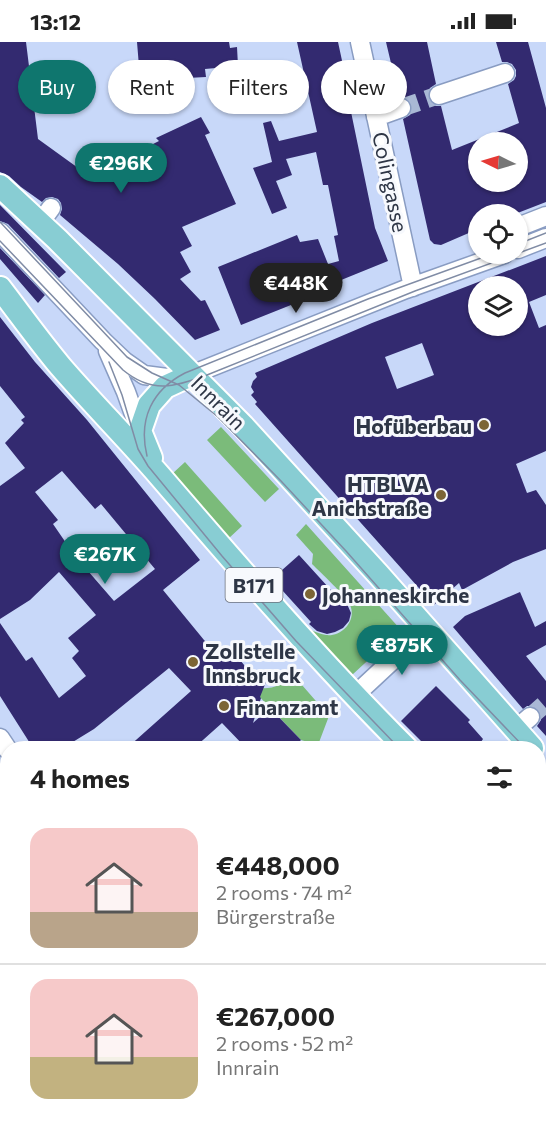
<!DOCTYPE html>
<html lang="en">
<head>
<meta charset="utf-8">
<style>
	body { margin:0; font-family:Commissioner,sans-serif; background:#f6f6f6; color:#222; height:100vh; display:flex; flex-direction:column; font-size:22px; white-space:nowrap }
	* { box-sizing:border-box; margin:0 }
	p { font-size:20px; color:#767676 }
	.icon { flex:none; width:33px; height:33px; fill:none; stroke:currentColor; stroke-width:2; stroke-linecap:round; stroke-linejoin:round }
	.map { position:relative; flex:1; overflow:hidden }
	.side { position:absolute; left:0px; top:699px; width:546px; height:386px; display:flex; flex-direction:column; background:#fff; border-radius:24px 24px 0 0; box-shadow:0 2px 4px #0004 }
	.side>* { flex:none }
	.banner { position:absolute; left:18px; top:18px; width:510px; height:54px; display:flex; gap:12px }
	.needle { width:39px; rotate:275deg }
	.fabs { position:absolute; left:468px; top:90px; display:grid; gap:12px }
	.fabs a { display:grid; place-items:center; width:60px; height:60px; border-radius:50%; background:#fff; box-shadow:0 2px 4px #0004; font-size:30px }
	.price { position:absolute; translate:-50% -51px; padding:0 14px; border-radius:21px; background:#0f766e; color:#fff; font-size:20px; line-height:39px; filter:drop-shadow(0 2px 3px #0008) }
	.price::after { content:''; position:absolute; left:50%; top:36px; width:18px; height:14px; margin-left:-9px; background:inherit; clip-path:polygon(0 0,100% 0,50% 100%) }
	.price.on { background:#222; color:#fff }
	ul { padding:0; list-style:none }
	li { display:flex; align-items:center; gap:18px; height:150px; padding:0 30px }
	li+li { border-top:2px solid #e0e0e0 }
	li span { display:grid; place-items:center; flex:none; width:168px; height:120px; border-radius:18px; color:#555 }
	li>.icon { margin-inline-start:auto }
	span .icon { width:72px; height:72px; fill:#fffc; stroke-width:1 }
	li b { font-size:26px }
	h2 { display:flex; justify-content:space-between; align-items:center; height:72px; padding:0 30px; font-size:26px }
	.chip { padding:0 21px; border-radius:27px; background:#fff; box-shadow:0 2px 4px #0004; font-size:21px; line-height:54px }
	.chip.on { background:#0f766e; color:#fff }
	.status { display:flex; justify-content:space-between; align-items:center; height:42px; padding:0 30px; background:#fff; direction:ltr }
	.status svg { height:16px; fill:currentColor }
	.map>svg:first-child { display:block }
</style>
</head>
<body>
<div class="status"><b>13:12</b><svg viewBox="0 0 49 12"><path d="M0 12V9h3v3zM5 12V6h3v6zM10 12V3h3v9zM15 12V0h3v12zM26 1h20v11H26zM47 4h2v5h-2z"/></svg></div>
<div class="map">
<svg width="546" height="1084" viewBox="0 0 546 1084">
	<rect width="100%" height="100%" fill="#c8d8f9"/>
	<path fill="#7bbb7a" d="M221 385 279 447 265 460 207 398Z
		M185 420 242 484 228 497 172 432Z
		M306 482 401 588 352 633 308 587C314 589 320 592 326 593 342 595 357 578 350 563 345 553 321 531 312 522L313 512 296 493Z
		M295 635 329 674 318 703 301 698 252 647 255 645C268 649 283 643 295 635Z"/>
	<path fill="#d596da" stroke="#a379ae" stroke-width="1.5" d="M0 766 8 778V1077H196L201 1084H0Z"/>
	<path fill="#332a70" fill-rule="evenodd" d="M0 0H26L38 97 92 136 102 124 112 135 123 117 159 99 156 96 201 75 210 91 205 93 236 162 182 185 192 204 180 210 191 230 180 237 201 259 205 258 220 288 195 298 155 257 118 222 60 173 62 167 61 161 58 157 52 155 46 156 42 160 21 145 9 134 0 130Z
		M137 0H229L230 6 237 5 238 24 205 27 206 35 187 36 142 61Z
		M297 0H338L352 65H350L375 186 388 219 319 247 321 251 241 283 218 225 297 193 300 200 318 197 328 222 339 219 334 194 338 193 328 143H323L316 110 286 117 292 133 276 139 287 166 272 172 253 126 272 120 263 81 271 79 279 99 317 90Z
		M386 0H427L436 42 430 46 428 51V56L432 62 436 64H441L452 108 519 81 508 42 514 38 516 34V28L512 22 507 20H502L496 0H528L546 66V160L515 172H478V187L441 203 434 202 430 198 403 77 410 73 412 69V63L408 57 404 55H399ZM478 100H518V140H478Z
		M0 163 66 230 59 236 8 182 0 179Z
		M0 206 45 253 38 261 0 217Z
		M546 214V253L529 260 539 286 546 283V409L516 422 527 451 536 448 546 463V507L513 520 462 548 459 541 434 563 255 362 257 360 251 353 254 350 251 345 253 339 257 335 255 331 372 281ZM478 244H518V284H478ZM422 301 434 333 397 347 385 315Z
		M0 275 35 320 87 378 200 518 163 548 204 598 219 613 236 610 240 618 249 629 266 640 260 655 261 656 253 681 270 666 301 698 293 706H246L222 681 194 706H127L191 649 169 626 94 687 63 706H33L0 654V581L26 619 32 615 59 656 86 634 72 616 79 609 68 596 96 573 59 530 30 558 0 577V444L25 426 5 401 24 381 21 378 25 375 0 344ZM62 429 95 467 101 462 155 527 114 559 75 514 53 482 58 478 35 450Z
		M299 513 339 557 341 555 347 562 351 571 349 579 343 586 335 590 327 592 317 589 309 582 311 580 272 537Z
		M520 550 535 585 546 579V603L526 614 546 639V694L537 684 541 678V673L539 668 533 664H527L523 667 453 585 465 574Z
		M436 644 470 678 468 680 483 697 481 700 487 706H428L401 679Z"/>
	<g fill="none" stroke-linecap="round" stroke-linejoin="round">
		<path stroke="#a9b8d5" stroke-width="18" stroke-dasharray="18 9" stroke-linecap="butt" d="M401 66 439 53
			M530 675 546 661"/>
		<g stroke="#899cc2" stroke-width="21">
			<path id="minor" d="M360 0 413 245
				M439 53 505 31
				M376 75 401 66
				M40 181 51 166
				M518 185 546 174
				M0 190 103 299 124 319 144 333 167 336 191 333 406 247 504 212
				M518 207 546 196
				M108 309 126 350 140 389
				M354 654 426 587
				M515 688 530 675
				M0 696 8 708
				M237 1077 242 1084"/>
		</g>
		<g stroke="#fff" stroke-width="26">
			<path id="major" d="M0 144 57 197 243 384 378 532 532 706
				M0 246C20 272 40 300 61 325 93 362 127 396 159 433 239 526 319 619 406 706
				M151 416 140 389 149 363 165 345 191 333
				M538 834 546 841"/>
		</g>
		<use href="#minor" stroke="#fff" stroke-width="18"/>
		<use href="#major" stroke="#88cdd3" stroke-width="22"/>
		<path stroke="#808ca5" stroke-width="1.5" d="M0 180 127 315 152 331 179 343 218 375 281 439 346 509 460 638 525 706
			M0 199 123 328C152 352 175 345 207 333L415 249 546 201
			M518 202 546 191
			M109 320 122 353 138 407 148 424 222 514 296 599 399 706
			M147 414C138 377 152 348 185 331L368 257 492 212
			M538 720 546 728
			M538 853 546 860"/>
	</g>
	<g fill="#7c6535" stroke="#f7f9fd" stroke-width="2">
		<circle cx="484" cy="383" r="6"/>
		<circle cx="441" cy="453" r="6"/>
		<circle cx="310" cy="552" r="6"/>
		<circle cx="193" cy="620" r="6"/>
		<circle cx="224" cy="664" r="6"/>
	</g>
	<g text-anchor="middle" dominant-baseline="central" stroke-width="6" stroke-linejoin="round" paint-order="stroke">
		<rect fill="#f7f9fd" stroke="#6a707d" stroke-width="1.5" x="225.5" y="526" width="57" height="34" rx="4.5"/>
		<g font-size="20" font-weight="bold" fill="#2e3646">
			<text x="254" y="543">B171</text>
		</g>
		<g font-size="21" fill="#2e3646" stroke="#f7f9fd">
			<text transform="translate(391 140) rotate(78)">Colingasse</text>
			<text transform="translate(219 360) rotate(45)">Innrain</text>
		</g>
		<g font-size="21" font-weight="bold" fill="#2e3646" stroke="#f7f9fd" text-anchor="start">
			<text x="472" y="383" text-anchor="end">Hofüberbau</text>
			<text x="429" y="441" text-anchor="end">HTBLVA<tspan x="429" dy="24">Anichstraße</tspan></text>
			<text x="322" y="552">Johanneskirche</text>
			<text x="205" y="608">Zollstelle<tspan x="205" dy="24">Innsbruck</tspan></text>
			<text x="236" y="664">Finanzamt</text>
		</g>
	</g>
</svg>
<div class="fabs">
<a><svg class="needle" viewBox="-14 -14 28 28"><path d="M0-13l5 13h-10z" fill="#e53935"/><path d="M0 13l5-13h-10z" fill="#767676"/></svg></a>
<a><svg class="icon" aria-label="locate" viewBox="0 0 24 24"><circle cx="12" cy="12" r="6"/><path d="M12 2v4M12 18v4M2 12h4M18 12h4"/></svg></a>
<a><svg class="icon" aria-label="layers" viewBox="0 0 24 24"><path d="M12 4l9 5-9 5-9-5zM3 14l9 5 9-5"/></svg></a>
</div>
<b class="price" style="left:121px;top:152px">€296K</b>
<b class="price on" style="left:296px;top:272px">€448K</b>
<b class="price" style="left:105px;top:543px">€267K</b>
<b class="price" style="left:402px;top:634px">€875K</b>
<div class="banner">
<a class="chip on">Buy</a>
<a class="chip">Rent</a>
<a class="chip">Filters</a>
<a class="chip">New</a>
</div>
<section class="side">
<h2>4 homes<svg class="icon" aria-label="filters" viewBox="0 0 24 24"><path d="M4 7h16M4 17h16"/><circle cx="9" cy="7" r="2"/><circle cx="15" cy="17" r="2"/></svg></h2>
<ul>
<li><span style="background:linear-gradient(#f6c9c9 70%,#b9a48a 0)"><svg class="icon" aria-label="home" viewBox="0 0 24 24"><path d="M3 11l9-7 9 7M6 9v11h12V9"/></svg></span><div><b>€448,000</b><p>2 rooms · 74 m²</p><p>Bürgerstraße</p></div></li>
<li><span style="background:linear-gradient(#f6c9c9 65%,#c2b280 0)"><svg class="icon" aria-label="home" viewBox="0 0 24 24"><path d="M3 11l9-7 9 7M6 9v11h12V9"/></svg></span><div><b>€267,000</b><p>2 rooms · 52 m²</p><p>Innrain</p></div></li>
</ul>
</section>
</div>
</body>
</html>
